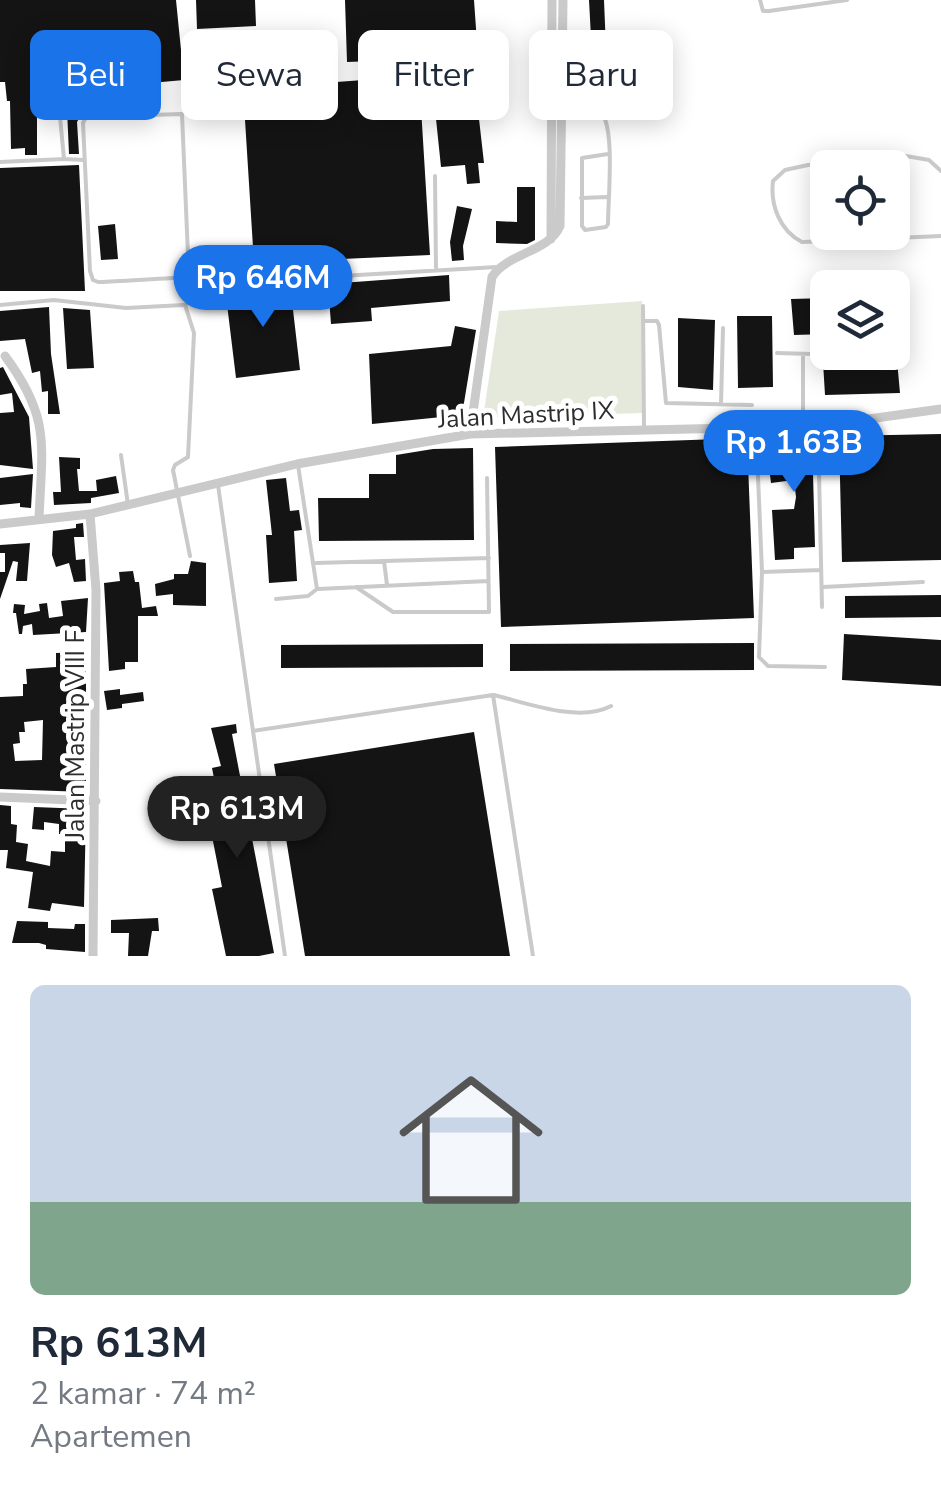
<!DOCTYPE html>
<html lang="id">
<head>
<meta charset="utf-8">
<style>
	body { margin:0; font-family:"Nunito Sans",sans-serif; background:#f2f2f3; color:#1f2937; height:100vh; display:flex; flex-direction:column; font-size:38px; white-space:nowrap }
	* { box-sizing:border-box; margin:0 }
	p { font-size:32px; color:#747a83 }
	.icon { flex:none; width:55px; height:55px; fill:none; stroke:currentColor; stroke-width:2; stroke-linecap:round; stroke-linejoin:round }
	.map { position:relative; height:956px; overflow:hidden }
	.panel { display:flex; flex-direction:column; background:#fff; flex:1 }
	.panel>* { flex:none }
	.hud { position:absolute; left:30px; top:30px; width:882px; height:90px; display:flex; gap:20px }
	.buttons { position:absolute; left:810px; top:150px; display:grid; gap:20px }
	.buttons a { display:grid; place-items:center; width:100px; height:100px; border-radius:15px; background:#fff; box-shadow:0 5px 25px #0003; font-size:50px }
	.price { position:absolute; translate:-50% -85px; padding:0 22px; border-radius:35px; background:#1a73e8; color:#fff; font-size:32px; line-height:65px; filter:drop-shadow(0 2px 5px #0008) }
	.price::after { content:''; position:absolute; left:50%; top:60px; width:30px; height:22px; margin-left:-15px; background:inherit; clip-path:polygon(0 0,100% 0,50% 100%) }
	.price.active { background:#222; color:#fff }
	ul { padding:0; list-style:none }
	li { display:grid; align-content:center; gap:20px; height:530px; padding:0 30px }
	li+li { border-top:2px solid #e0e1e3 }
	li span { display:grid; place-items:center; height:310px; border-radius:15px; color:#555 }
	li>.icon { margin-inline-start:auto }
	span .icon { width:180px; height:180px; fill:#fffc; stroke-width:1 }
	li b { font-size:42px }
	.tag { padding:0 35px; border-radius:15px; background:#fff; box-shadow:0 5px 25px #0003; font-size:35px; line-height:90px }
	.tag.active { background:#1a73e8; color:#fff }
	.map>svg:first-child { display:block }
</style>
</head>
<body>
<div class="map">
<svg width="941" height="956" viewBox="0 0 941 956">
	<rect width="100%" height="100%" fill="#fff"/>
	<path fill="#e5e9dc" d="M642 301V413L483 418 499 311Z"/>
	<path fill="#141414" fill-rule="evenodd" d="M0 0H176L184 80 84 89 85 102H82V113L77 122 79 154H69L67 109H72L71 77 37 80V155H25V148L11 149 10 101H7L5 82H0Z
		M196 0H255L256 26 197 29Z
		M345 0H474L478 57H472L484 163H478L480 183 467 184 465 165 441 167 433 90 420 91 430 255 254 263 244 104 210 108 207 72 322 63 323 83 431 75 430 59 347 62Z
		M589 0H604L607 74 593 75Z
		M585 91 652 96V107L584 105Z
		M79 165 85 291H0V168Z
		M517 187H535V240L527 244 496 243V221L517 222Z
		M457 206 472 209 463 246 464 260 452 261 450 242Z
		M115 224 118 259 101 260 98 226Z
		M449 275 450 301 371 308 372 321 331 324 328 284Z
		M290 284 300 370 236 378 226 296 229 289Z
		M828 298V334L794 335 791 299Z
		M49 307 51 354 60 414H48V391L42 392 40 371 32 373 25 339 0 341V311Z
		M63 308 90 310 94 368 67 369Z
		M737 316H772L773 387 738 388Z
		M678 318 715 320 713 390 678 387Z
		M455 326 476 330 462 415 372 424 369 354 451 346Z
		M897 360 900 393 825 395 823 362Z
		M3 367 29 417 33 469 0 465V413L14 412 12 393 0 395V368Z
		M941 434V560L842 562 839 436Z
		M766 435H787V439L812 437 815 547 794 548V559L775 560 772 510 794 509 796 497 794 480 771 483 770 475 774 474 772 444 767 445Z
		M747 438 754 618 501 627 495 447Z
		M473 448 474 540 319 541 318 498H369V474H396V455L433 449Z
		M59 457 80 458V469H77L79 491H97L96 480 116 476 119 493 91 498V503L54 505 53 492H61Z
		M33 474 31 508 20 507V503L0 505V478Z
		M286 478 290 511 299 510 302 530 294 531 297 581 269 583 266 535H272L266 480Z
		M83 523 84 537H74L76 560 85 559 86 581 74 582 69 563 56 567 52 555 53 531 76 528V524Z
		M30 543 27 581H16L18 562 13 561 0 599V572H5V553H0V545Z
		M191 561 206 563V606L173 605V594L156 596 155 584 174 579V574H188Z
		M133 571 135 582H139L142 608 156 606 158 616H138V662H125V669L109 671 104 583 120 581 119 572Z
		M941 595V617L845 618V596Z
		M88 598 86 632 33 635 32 624 23 626 22 634H19L16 613H13L14 604 25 605 24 614 40 611 39 604 47 603 49 618 63 616 61 601Z
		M844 634 941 640V686L842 680Z
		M754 643V670L510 671V644Z
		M483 644V667L281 668V645Z
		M86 652V792L0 789V697L23 696V684H27L26 669 56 667V653ZM43 720 42 760 15 761 13 744 20 743 19 732H25L24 722Z
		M120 689V695L143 692 144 701 122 704V708L107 710 104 691Z
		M236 724 237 733 232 734 274 953 259 956H226L212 889 222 887 210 826 223 824 212 768 221 766 211 728Z
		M474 732 510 956H305L274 764Z
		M0 805 11 806V824L17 825 16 842 28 844 26 861 50 866 51 851 65 852V834H59V824L44 822V830L32 829 34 807 86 809 84 907 52 903 50 911 28 908 33 872 6 868 8 850H0Z
		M158 918 159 931H152L148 956H128L129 933H111V920Z
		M17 921 48 922V928L74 929 75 924H85V952L46 949V945L39 943H12Z"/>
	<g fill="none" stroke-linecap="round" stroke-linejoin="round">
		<path stroke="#cacaca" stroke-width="4" d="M760 0 763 11H769L847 0
			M564 114 602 113C615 132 608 199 608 224L606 227 585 230 582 226V158L608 154
			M64 159 84 160
			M0 162 64 159 58 96
			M941 171 929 160 906 156 808 165 785 170 773 181C770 205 780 231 802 242L941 236
			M435 176 436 268
			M581 198 607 197
			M189 279 182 114 86 117 83 123 90 271 93 280 98 282C122 282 209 273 224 280L223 291 198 294 185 305 194 333 188 457 175 465 173 470 190 556
			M252 281 497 267
			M0 305 54 300 126 308 184 305
			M643 306 644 427
			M644 321H657L659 325 666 403 752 405
			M777 353 847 355
			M721 404 723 328
			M803 424V354
			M818 427 822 607
			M756 428 762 572 759 657 768 666 825 667
			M121 455 128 505
			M218 485 285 956
			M384 561 387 585
			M316 563 489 558
			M762 572 821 570
			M356 587 393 612H489L487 478
			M823 587 923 582
			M318 589 488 581
			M276 599 308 596 317 589 298 465
			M494 695C527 703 579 723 611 706
			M253 731 493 695 533 956"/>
		<path stroke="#cacaca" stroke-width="9" d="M551 239 552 0
			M5 356C51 418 42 445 39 518
			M470 434 492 277C507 253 549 252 560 226L563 0
			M90 514 96 590 93 956
			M0 524 90 514 297 464 470 434 818 426 941 409
			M0 797 96 801"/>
	</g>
	<g text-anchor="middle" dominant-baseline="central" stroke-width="10" stroke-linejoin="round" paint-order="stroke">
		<g font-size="25" fill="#2d2d2d" stroke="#fff">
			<text transform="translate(526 415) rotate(-3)">Jalan Mastrip IX</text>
			<text transform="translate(76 735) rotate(-90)">Jalan Mastrip VIII F</text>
		</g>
	</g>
</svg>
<div class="buttons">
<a><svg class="icon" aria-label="locate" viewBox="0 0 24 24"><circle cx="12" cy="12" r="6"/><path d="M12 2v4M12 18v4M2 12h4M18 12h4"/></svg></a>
<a><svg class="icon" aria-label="layers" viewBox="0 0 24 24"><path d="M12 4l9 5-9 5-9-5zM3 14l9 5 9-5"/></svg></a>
</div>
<b class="price" style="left:263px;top:330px">Rp 646M</b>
<b class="price" style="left:794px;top:495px">Rp 1.63B</b>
<b class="price active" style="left:237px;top:861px">Rp 613M</b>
<div class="hud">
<a class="tag active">Beli</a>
<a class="tag">Sewa</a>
<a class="tag">Filter</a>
<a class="tag">Baru</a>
</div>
</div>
<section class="panel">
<ul>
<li><span style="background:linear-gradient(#c9d6e8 70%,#7fa58c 0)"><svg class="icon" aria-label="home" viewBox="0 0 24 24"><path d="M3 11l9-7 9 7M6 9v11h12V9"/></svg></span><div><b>Rp 613M</b><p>2 kamar · 74 m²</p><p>Apartemen</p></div></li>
</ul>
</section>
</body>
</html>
